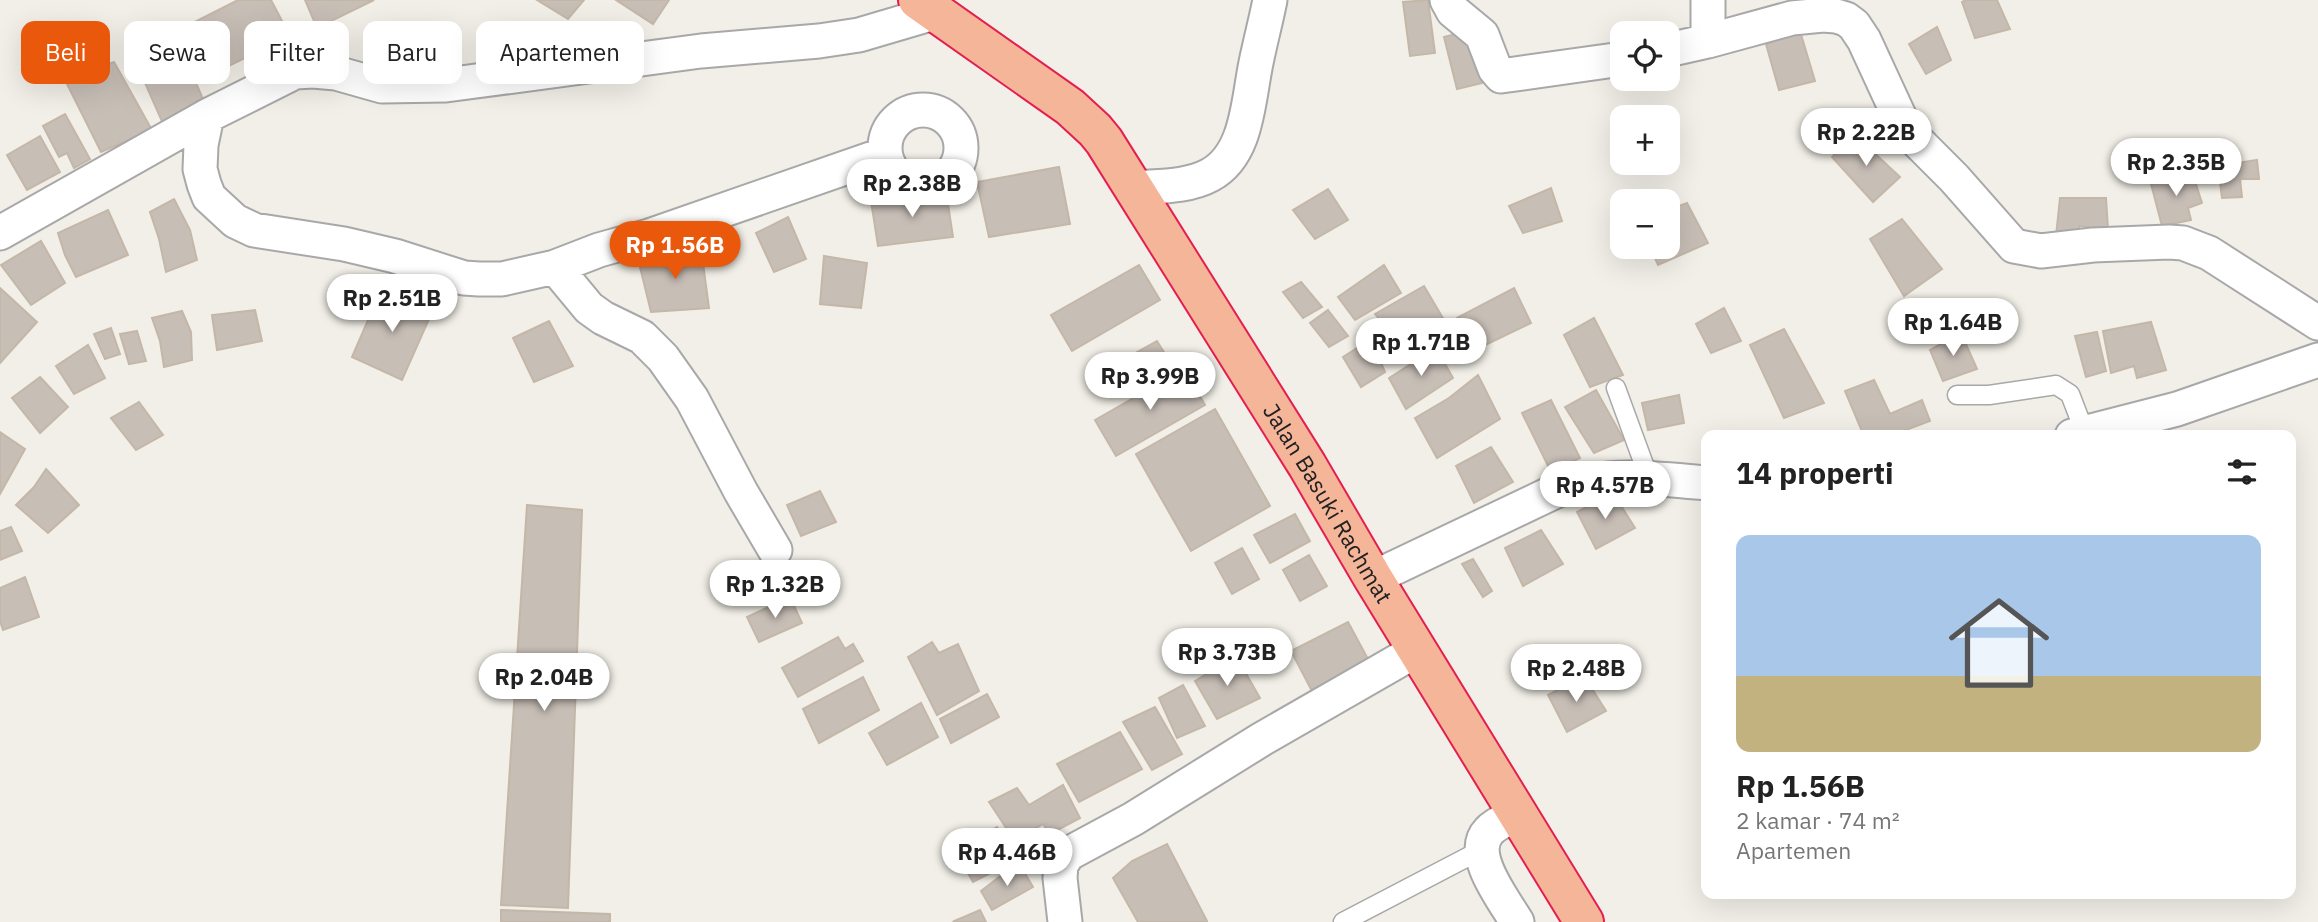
<!DOCTYPE html>
<html lang="id">
<head>
<meta charset="utf-8">
<style>
	body { margin:0; font-family:"IBM Plex Sans",sans-serif; background:#f2f2f2; color:#222; height:100vh; display:flex; flex-direction:column; font-size:26px; white-space:nowrap }
	* { box-sizing:border-box; margin:0 }
	p { font-size:23px; color:#767676 }
	.icon { flex:none; width:38px; height:38px; fill:none; stroke:currentColor; stroke-width:2; stroke-linecap:round; stroke-linejoin:round }
	.map { position:relative; flex:1; overflow:hidden }
	.sheet { position:absolute; left:1701px; top:430px; width:595px; height:469px; display:flex; flex-direction:column; background:#fff; border-radius:14px; box-shadow:0 7px 28px #0002 }
	.sheet>* { flex:none }
	.banner { position:absolute; left:21px; top:21px; width:665px; height:63px; display:flex; gap:14px }
	.fabs { position:absolute; left:1610px; top:21px; display:grid; gap:14px }
	.fabs a { display:grid; place-items:center; width:70px; height:70px; border-radius:14px; background:#fff; box-shadow:0 7px 28px #0002; font-size:35px }
	.price { position:absolute; translate:-50% -60px; padding:0 16px; border-radius:24px; background:#fff; color:#222; font-size:23px; line-height:46px; filter:drop-shadow(0 2px 4px #0008) }
	.price::after { content:''; position:absolute; left:50%; top:42px; width:21px; height:16px; margin-left:-10px; background:inherit; clip-path:polygon(0 0,100% 0,50% 100%) }
	.price.selected { background:#ea580c; color:#fff }
	ul { padding:0; list-style:none }
	li { display:grid; align-content:center; gap:14px; height:371px; padding:0 35px }
	li+li { border-top:2px solid #e0e0e0 }
	li span { display:grid; place-items:center; height:217px; border-radius:14px; color:#555 }
	li>.icon { margin-inline-start:auto }
	span .icon { width:126px; height:126px; fill:#fffc; stroke-width:1 }
	li b { font-size:30px }
	h2 { display:flex; justify-content:space-between; align-items:center; height:84px; padding:0 35px; font-size:30px }
	.chip { padding:0 24px; border-radius:14px; background:#fff; box-shadow:0 7px 28px #0002; font-size:24px; line-height:63px }
	.chip.selected { background:#ea580c; color:#fff }
	.map>svg:first-child { display:block }
</style>
</head>
<body>
<div class="map">
<svg width="2318" height="922" viewBox="0 0 2318 922">
	<rect width="100%" height="100%" fill="#f1efe7"/>
	<path fill="#c7beb6" stroke="#c4b7a8" stroke-width="2" d="M238 0H271L290 36 200 80 194 69 184 73 167 36Z
		M305 0H374L317 28Z
		M537 0H584L568 19Z
		M616 0H669L653 24Z
		M1428 0 1435 53 1410 56 1403 2Z
		M1966 0H1997L2010 29 1975 38 1962 2Z
		M1937 27 1951 60 1926 74 1909 44Z
		M1468 31 1482 83 1457 89 1444 37Z
		M1800 31 1815 81 1779 90 1766 44Z
		M162 38 181 80 193 76 206 106 164 126 131 51Z
		M114 62 152 130 101 152 65 80Z
		M65 114 90 159 74 168 67 153 59 157 43 126Z
		M1855 135 1900 177 1873 202 1832 157Z
		M40 136 60 172 27 190 7 155Z
		M2257 160 2259 179H2240L2242 197 2222 198 2218 166Z
		M1059 167 1070 224 989 237 977 182Z
		M2192 172 2202 203 2188 208 2191 220 2162 226 2151 184Z
		M1551 188 1562 221 1523 233 1509 206Z
		M1328 189 1348 220 1315 239 1293 210Z
		M946 191 953 237 878 246 871 201Z
		M2060 198H2106L2108 229 2079 226V238L2056 236Z
		M174 199 190 230 197 260 166 272 159 239 150 212Z
		M1687 203 1708 243 1658 265 1650 247H1668V210Z
		M108 210 128 255 76 277 65 255 58 233Z
		M788 217 806 259 774 272 756 233Z
		M1902 219 1942 269 1904 296 1870 239Z
		M41 241 65 283 31 305 1 265Z
		M701 248 709 308 651 312 638 259Z
		M824 256 867 263 861 308 820 304Z
		M1139 265 1160 300 1072 351 1051 315Z
		M1384 265 1401 293 1355 320 1338 297Z
		M1301 282 1322 307 1303 318 1283 292Z
		M1424 286 1444 320 1402 345 1375 314Z
		M0 288 37 322 0 363Z
		M1514 288 1531 323 1475 350 1457 318Z
		M381 290 433 310 402 380 352 357Z
		M1724 308 1741 341 1711 353 1696 324Z
		M255 310 262 341 217 350 212 315Z
		M1328 310 1348 336 1329 347 1310 323Z
		M182 311 191 332 192 360 164 367 160 341 152 318Z
		M1594 318 1623 375 1590 387 1564 335Z
		M549 321 573 366 534 382 513 338Z
		M2151 322 2166 370 2137 378 2134 366 2111 373 2103 331Z
		M111 328 120 354 105 359 94 334Z
		M1784 329 1824 403 1784 418 1750 345Z
		M137 331 146 361 129 364 120 334Z
		M2097 332 2106 371 2086 377 2075 336Z
		M1961 333 1977 369 1943 381 1930 350Z
		M1371 339 1385 372 1361 387 1343 357Z
		M1157 341 1167 357 1122 381 1114 365Z
		M88 345 105 378 74 394 56 366Z
		M1436 348 1453 378 1406 409 1389 378Z
		M1184 369 1205 405 1116 456 1095 420Z
		M1478 375 1500 419 1437 458 1415 418 1449 398Z
		M40 377 68 407 40 433 12 398Z
		M1874 380 1890 414 1922 400 1930 421 1890 436H1864L1845 391Z
		M1596 390 1624 440 1594 453 1565 407Z
		M1679 395 1684 423 1648 430 1642 403Z
		M1551 400 1580 458 1551 472 1522 413Z
		M139 402 163 435 136 450 111 418Z
		M1215 409 1270 506 1191 551 1136 454Z
		M0 432 25 449 0 494Z
		M1491 447 1513 482 1474 503 1456 466Z
		M46 469 79 505 48 533 16 505 34 487Z
		M820 491 836 522 801 536 787 505Z
		M1613 493 1635 528 1596 549 1577 512Z
		M527 505 582 510 568 908 501 905Z
		M1295 514 1310 541 1270 563 1254 535Z
		M11 527 22 551 0 560V531Z
		M1541 530 1563 564 1523 586 1505 548Z
		M1242 548 1259 579 1232 594 1215 563Z
		M1309 555 1327 586 1300 601 1283 570Z
		M1473 559 1492 591 1483 597 1462 564Z
		M25 577 39 617 3 630 0 621V588Z
		M790 597 802 623 759 642 747 617Z
		M1348 622 1368 659 1312 691 1291 651Z
		M838 637 845 649 853 644 863 661 798 697 782 668Z
		M932 642 939 653 958 644 979 691 937 715 908 657Z
		M1236 656 1260 698 1217 719 1195 681Z
		M1584 676 1606 711 1567 732 1548 695Z
		M863 677 879 710 819 743 803 709Z
		M1183 685 1205 726 1177 738 1159 698Z
		M987 694 999 717 951 743 940 719Z
		M921 703 938 737 887 765 869 733Z
		M1155 707 1182 754 1152 770 1123 722Z
		M1120 732 1142 769 1079 802 1057 764Z
		M1063 785 1080 818 1050 834 1043 824 1014 840 989 802 1017 788 1029 805Z
		M997 827 1016 860 973 882 955 850Z
		M1167 844 1207 921V922H1138L1113 878 1132 861Z
		M1021 867 1033 887 992 910 981 891 999 877Z
		M501 910 610 914V922H501Z
		M980 910 986 922H953L954 921Z"/>
	<g fill="none" stroke-linecap="round" stroke-linejoin="round">
		<g stroke="#a8a8a8" stroke-width="21">
			<path id="service" d="M1616 388 1649 478
				M1957 395H1989L2056 385 2070 394 2085 433
				M1343 922 1481 850"/>
		</g>
		<g stroke="#a8a8a8" stroke-width="37">
			<path id="minor" d="M1447 0 1453 11 1482 35 1495 69 1501 76 1622 59
				M1708 0V41
				M1668 50 1708 41 1792 18 1823 15 1836 16 1846 19 1854 25 1864 40 1900 118 1917 141 1954 178 2014 246 2041 251 2093 245 2169 242 2183 243 2209 253 2318 323
				M885 148a38 38 0 1 1 76 0a38 38 0 1 1-76 0Z
				M207 116 201 145 200 169 204 184 209 197 235 221 254 230 344 244 395 256 464 278 479 279H502L555 267 599 250 649 236 885 154
				M1135 188C1159 186 1188 187 1210 175 1249 154 1248 97 1257 58 1261 39 1266 20 1270 0
				M0 233 207 116 295 72 313 71 336 73 382 86 446 85 701 51 819 41 859 35 937 12
				M555 267 589 308 603 318 642 337 663 358 692 399 741 492 775 550
				M2072 436 2177 409 2318 360
				M1373 578 1558 490C1606 472 1656 478 1706 483
				M1065 922 1060 878 1061 865 1068 854 1133 819 1262 739 1417 650
				M1517 922C1504 900 1467 854 1489 831 1496 823 1509 819 1518 814"/>
		</g>
		<g stroke="#e41f50" stroke-width="42">
			<g id="trunk">
				<path id="s1" d="M918 0 1070 107 1095 130 1104 141 1307 465 1373 578 1584 922"/>
			</g>
		</g>
		<use href="#service" stroke="#fff" stroke-width="18"/>
		<use href="#minor" stroke="#fff" stroke-width="33"/>
		<use href="#trunk" stroke="#f5b599" stroke-width="38"/>
	</g>
	<g text-anchor="middle" dominant-baseline="central" stroke-width="5" stroke-linejoin="round" paint-order="stroke">
		<g font-size="23" fill="#212121" stroke="#fff">
			<text stroke="none"><textPath href="#s1" startOffset="660">Jalan Basuki Rachmat</textPath></text>
		</g>
	</g>
</svg>
<div class="fabs">
<a><svg class="icon" aria-label="locate" viewBox="0 0 24 24"><circle cx="12" cy="12" r="6"/><path d="M12 2v4M12 18v4M2 12h4M18 12h4"/></svg></a>
<a>+</a>
<a>−</a>
</div>
<b class="price" style="left:1866px;top:168px">Rp 2.22B</b>
<b class="price" style="left:2176px;top:198px">Rp 2.35B</b>
<b class="price" style="left:912px;top:219px">Rp 2.38B</b>
<b class="price selected" style="left:675px;top:281px">Rp 1.56B</b>
<b class="price" style="left:392px;top:334px">Rp 2.51B</b>
<b class="price" style="left:1953px;top:358px">Rp 1.64B</b>
<b class="price" style="left:1421px;top:378px">Rp 1.71B</b>
<b class="price" style="left:1150px;top:412px">Rp 3.99B</b>
<b class="price" style="left:1605px;top:521px">Rp 4.57B</b>
<b class="price" style="left:775px;top:620px">Rp 1.32B</b>
<b class="price" style="left:1227px;top:688px">Rp 3.73B</b>
<b class="price" style="left:1576px;top:704px">Rp 2.48B</b>
<b class="price" style="left:544px;top:713px">Rp 2.04B</b>
<b class="price" style="left:1007px;top:888px">Rp 4.46B</b>
<div class="banner">
<a class="chip selected">Beli</a>
<a class="chip">Sewa</a>
<a class="chip">Filter</a>
<a class="chip">Baru</a>
<a class="chip">Apartemen</a>
</div>
<section class="sheet">
<h2>14 properti<svg class="icon" aria-label="filters" viewBox="0 0 24 24"><path d="M4 7h16M4 17h16"/><circle cx="9" cy="7" r="2"/><circle cx="15" cy="17" r="2"/></svg></h2>
<ul>
<li><span style="background:linear-gradient(#a9c7e8 65%,#c2b280 0)"><svg class="icon" aria-label="home" viewBox="0 0 24 24"><path d="M3 11l9-7 9 7M6 9v11h12V9"/></svg></span><div><b>Rp 1.56B</b><p>2 kamar · 74 m²</p><p>Apartemen</p></div></li>
</ul>
</section>
</div>
</body>
</html>
